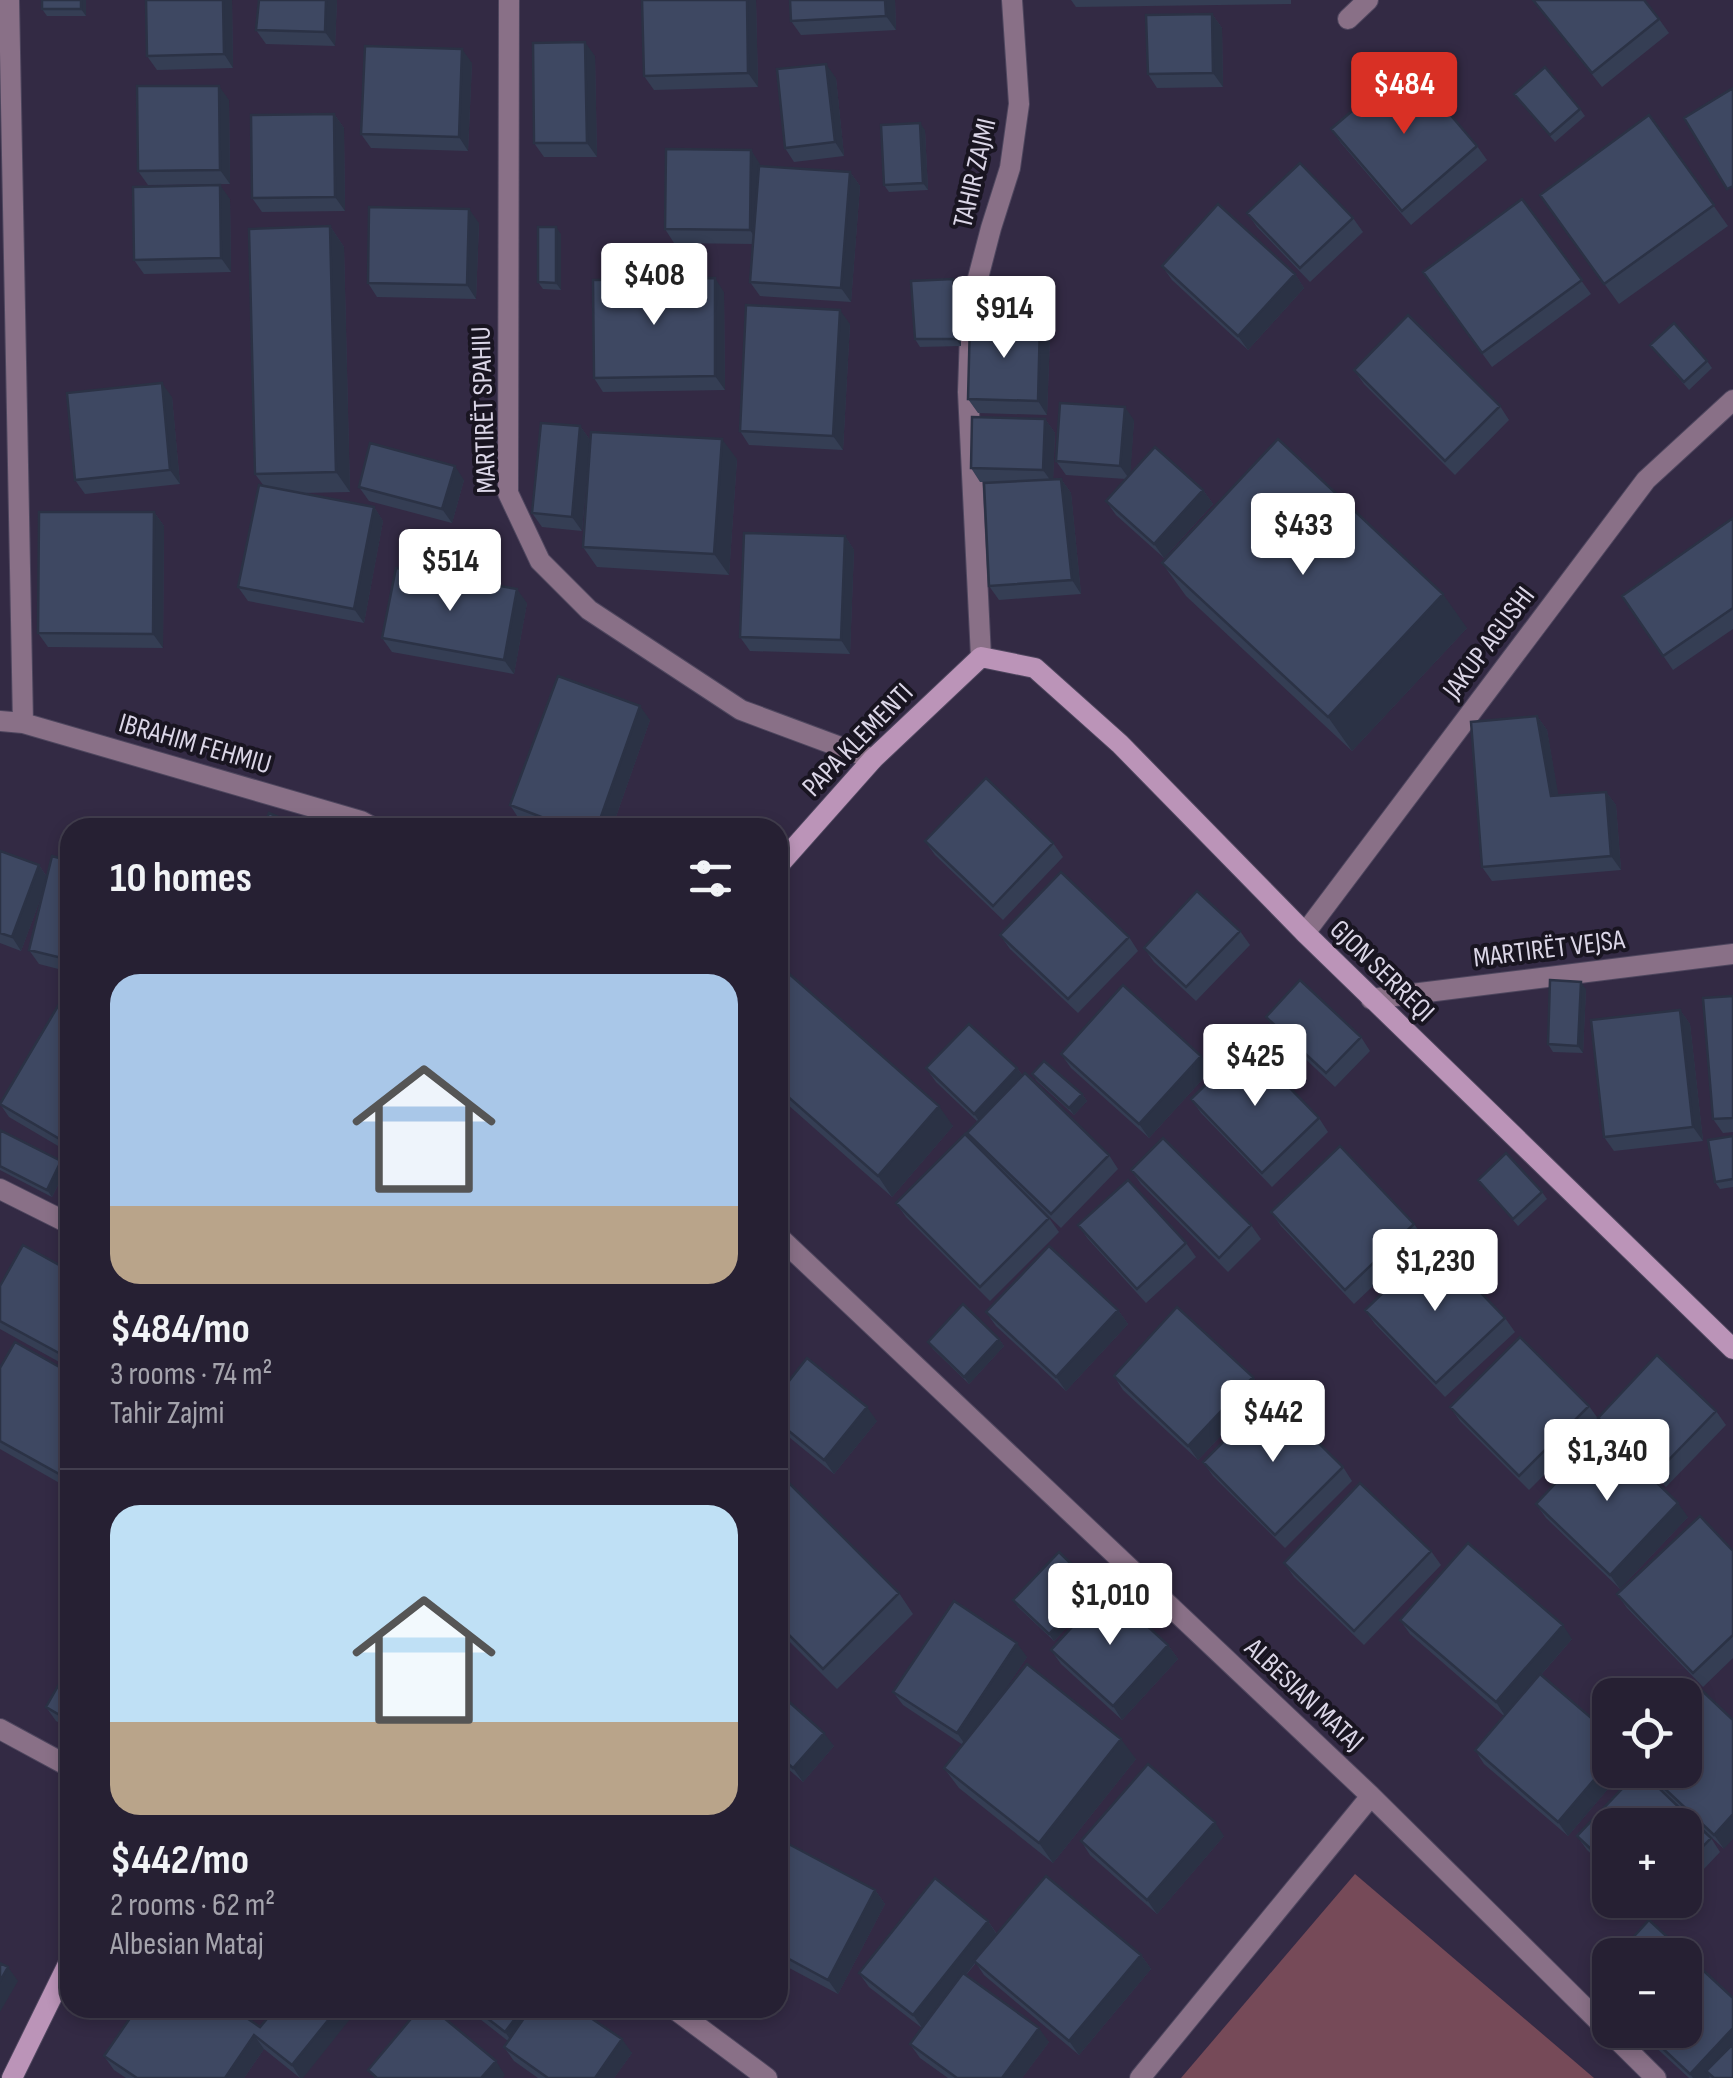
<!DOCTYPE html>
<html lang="en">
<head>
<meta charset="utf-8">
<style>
	body { margin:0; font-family:"Sofia Sans Condensed",sans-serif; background:#2e283b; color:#f1f3f6; height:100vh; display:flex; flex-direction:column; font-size:38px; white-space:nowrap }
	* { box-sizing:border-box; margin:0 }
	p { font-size:32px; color:#a4a3ac }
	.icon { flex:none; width:55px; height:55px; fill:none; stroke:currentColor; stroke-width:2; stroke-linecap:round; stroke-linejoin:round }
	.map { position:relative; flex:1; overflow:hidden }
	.drawer { position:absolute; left:60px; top:818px; width:728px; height:1200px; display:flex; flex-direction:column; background:#262033; border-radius:30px; box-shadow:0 5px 15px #0003,0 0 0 2px #423e4e }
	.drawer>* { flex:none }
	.buttons { position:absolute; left:1592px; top:1678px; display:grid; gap:20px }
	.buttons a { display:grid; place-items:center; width:110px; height:110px; border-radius:20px; background:#262033; box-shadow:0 5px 15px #0003,0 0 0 2px #423e4e; font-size:50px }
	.price { position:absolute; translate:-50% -85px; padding:0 22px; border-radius:10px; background:#fff; color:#222; font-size:32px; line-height:65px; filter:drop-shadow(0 2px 5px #0008) }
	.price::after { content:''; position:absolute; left:50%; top:60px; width:30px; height:22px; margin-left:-15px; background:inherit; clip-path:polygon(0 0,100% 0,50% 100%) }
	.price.on { background:#d93025; color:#fff }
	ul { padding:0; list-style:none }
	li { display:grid; align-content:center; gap:20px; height:530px; padding:0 50px }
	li+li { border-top:2px solid #423e4e }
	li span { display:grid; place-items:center; height:310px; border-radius:30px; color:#555 }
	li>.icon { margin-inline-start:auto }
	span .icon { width:180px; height:180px; fill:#fffc; stroke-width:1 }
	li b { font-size:42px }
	h2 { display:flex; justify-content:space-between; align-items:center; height:120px; padding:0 50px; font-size:42px }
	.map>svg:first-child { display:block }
</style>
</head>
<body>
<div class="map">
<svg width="1733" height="2078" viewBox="0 0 1733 2078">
	<rect width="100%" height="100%" fill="#332a44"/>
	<path fill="#764a58" d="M1355 1874 1594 2078H1181Z"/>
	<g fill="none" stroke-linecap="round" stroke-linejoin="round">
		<g stroke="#4e465e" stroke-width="22">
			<path id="street" d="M9 0 23 723
				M509 0 508 493 540 561 589 610 741 710 873 759
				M1348 19 1368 0
				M981 657 968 392 971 305 991 228 1010 168 1019 104 1012 0
				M0 721 23 723 361 821 374 828
				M1305 933 1646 480 1733 400
				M1371 999 1733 954
				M0 1189 70 1224
				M778 1236 1371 1796 1656 2078
				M0 1729 70 1767
				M673 2008 767 2078
				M1140 2078 1371 1796"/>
		</g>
		<g stroke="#4e465e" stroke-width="22">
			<path id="secondary" d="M778 866 873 759 981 657 1035 668 1120 744 1305 933 1733 1349
				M12 2078 70 1960"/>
		</g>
		<use href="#street" stroke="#897087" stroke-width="20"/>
		<use href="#secondary" stroke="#bb94b8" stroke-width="20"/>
	</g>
	<path fill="#353e54" d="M86 0V16H47L42 9Z
		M146 0H232L233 68 157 70 147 56Z
		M337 0 335 46 266 44 256 30Z
		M756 0 758 87 654 90 644 76Z
		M895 0 896 30 801 35 791 21Z
		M1071 0H1291V4L1076 7Z
		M1533 0 1659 19 1669 33 1602 87Z
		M1212 14 1222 28 1223 87 1157 88 1148 74Z
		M595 56 597 157H544L534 143Z
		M472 63 468 151 371 148 361 134Z
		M836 78 844 156 794 162 785 148Z
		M1514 94 1580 109 1585 116 1555 142Z
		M229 100 230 184 148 185 138 171Z
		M334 114 344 128 345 211 262 212 252 198Z
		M1649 115 1728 226 1619 304 1540 195Z
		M1331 129 1477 146 1487 160 1411 225 1341 143Z
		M925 130 928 190 889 192 884 185Z
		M751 150 760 166 850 172 860 186 851 302 760 296 750 282 753 244 674 243 665 229Z
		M230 199 231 272 144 274 134 260Z
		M1522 199 1591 294 1492 367 1423 272Z
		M1247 213 1353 218 1363 232 1310 282 1257 227Z
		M479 223 476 299 377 297 368 283Z
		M330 226 344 247 350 492 302 493 374 507 383 521 364 623 248 601 238 587 264 486 255 474Z
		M561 234V290L543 289 538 282Z
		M1162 266 1295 274 1304 288 1248 350 1172 280Z
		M953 279 958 287 961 346 920 347 915 339Z
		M724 292 725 390 603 392 594 378Z
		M850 324 843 450 749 445 740 431Z
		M1050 336 1047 415 978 413 968 399Z
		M1650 345 1707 361 1712 368 1689 390Z
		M1354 370 1500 406 1509 420 1455 475 1364 384Z
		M172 397 180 484 85 494 75 480Z
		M1045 419 1055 433 1053 480 1061 479 1071 493 1081 594 999 600 989 586 991 482H980L971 468Z
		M1134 420 1130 474 1203 490 1213 504 1164 558 1116 515 1106 501 1126 479 1066 475 1056 461Z
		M580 426 590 440 582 531 542 527 532 513Z
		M737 459 729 575 597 567 583 547Z
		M464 480 452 523 369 501 359 487Z
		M154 512 164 526 163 648 48 647 38 633Z
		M1733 518V629L1673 670 1622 596Z
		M845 536 854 550 850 654 750 651 740 637Z
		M1162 563 1467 628 1352 751 1186 596Z
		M527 603 514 674 392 652 382 638Z
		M1537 716 1547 730 1558 796 1606 792 1616 805 1621 870 1492 881 1482 867Z
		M650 720 612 828H543L519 819 510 805Z
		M925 841 1053 843 1063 857 1003 920 935 855Z
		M0 851 39 865 47 877 70 861V972L39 964 29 950 43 892 21 951 0 943Z
		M1240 931 1250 945 1196 1001 1154 962 1144 948Z
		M1000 935 1129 937 1138 951 1078 1013 1010 949Z
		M778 964 953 1126 892 1197 778 1096Z
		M1586 989 1583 1053 1553 1052 1548 1044Z
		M70 990V1153L9 1117 0 1104Z
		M1733 996V1132L1723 1133 1713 1119Z
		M1680 1010 1690 1024 1703 1141 1614 1151 1604 1137Z
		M1266 1017 1361 1037 1370 1051 1335 1087 1276 1031Z
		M1061 1054 1201 1056 1211 1070 1149 1138 1071 1068Z
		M926 1068H1017L1023 1076 1109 1155 1118 1169 1061 1228 1011 1180 1049 1218 1059 1232 990 1301 906 1217 896 1203 974 1143 967 1133 978 1122 936 1082Z
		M1032 1074 1082 1094 1087 1101 1074 1115 1037 1081Z
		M1191 1099 1319 1118 1328 1132 1272 1187 1201 1113Z
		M0 1130 61 1161 66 1169 52 1197 0 1170Z
		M1733 1136V1187L1720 1189 1715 1182Z
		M1131 1170 1251 1225 1261 1239 1228 1272 1141 1184Z
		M1478 1180 1542 1192 1547 1199 1518 1226Z
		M1271 1212 1414 1224 1424 1238 1354 1304 1281 1226Z
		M1078 1225 1186 1243 1196 1257 1146 1303 1088 1239Z
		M70 1271V1368L0 1329V1286Z
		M1118 1310 1128 1324 1066 1391 996 1326 986 1312Z
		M1365 1310 1505 1318 1515 1332 1445 1397 1375 1324Z
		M999 1339 1004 1346 969 1384 933 1349 928 1342Z
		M0 1368 70 1373V1489L0 1449Z
		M1114 1376 1253 1377 1263 1391 1198 1460 1123 1390Z
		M778 1395 877 1421 834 1474 778 1428Z
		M1589 1406 1599 1420 1529 1490 1460 1421 1450 1407Z
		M1716 1411 1726 1425 1666 1487 1608 1432 1598 1418Z
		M1203 1462 1343 1467 1352 1481 1285 1548 1213 1476Z
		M778 1472 899 1593 913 1614 837 1689 778 1630Z
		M1536 1504 1688 1517 1620 1589 1546 1518Z
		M1431 1551 1441 1565 1364 1645 1294 1577 1284 1563Z
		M1733 1551V1658L1703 1687 1627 1608 1617 1594Z
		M1099 1593 1054 1641 1018 1607 1013 1600Z
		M1400 1620 1572 1639 1541 1675 1610 1770H1624L1568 1836 1484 1764 1475 1750 1504 1716 1410 1634Z
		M1168 1645 1178 1659 1122 1720 1061 1664 1051 1650Z
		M1027 1657 998 1700 1136 1759 1053 1863 959 1788 944 1768 963 1745 903 1705 893 1692Z
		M70 1665V1729L56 1721 46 1707Z
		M778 1692 834 1746 803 1782 778 1760Z
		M1639 1770H1685L1724 1849 1645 1775 1711 1838 1720 1852 1685 1889V1825H1610V1871L1587 1850 1577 1836Z
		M1224 1836 1157 1914 1090 1855 1081 1841Z
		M778 1851 875 1890 885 1904 838 1994 778 1962Z
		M1640 1900H1674L1658 1917Z
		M988 1921 997 1934 1141 1955 1151 1969 1079 2055 984 1975 976 1963 966 1975 1049 2042 1022 2078H948L920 2058 910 2044 922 2028 869 1987 859 1973Z
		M1610 1962V2005L1601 1997 1591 1983Z
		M466 2008H576L632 2053 614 2078H538L514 2061 504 2047 508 2041Z
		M260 2027 303 2078H300L264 2049 244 2078H126L114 2070 104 2056Z
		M1637 2030H1685L1733 2078H1689Z"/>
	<path fill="#2b3245" d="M81 0H86V16L81 9Z
		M223 0H232L233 68 224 54Z
		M326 0H337L335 46 325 32Z
		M747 0H756L758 87 748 73Z
		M885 0H895L896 30 886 16Z
		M1212 14 1222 28 1223 87 1213 73Z
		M585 42 595 56 597 157 587 143Z
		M462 49 472 63 468 151 459 137Z
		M826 64 836 78 844 156 835 142Z
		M219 86 229 100 230 184 220 170Z
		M334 114 344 128 345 211 335 197Z
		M920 123 925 130 928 190 923 183Z
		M751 150 760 164 759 244 750 230Z
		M850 172 860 186 851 302 841 288Z
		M220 185 230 199 231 272 221 258Z
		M469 209 479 223 476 299 467 285Z
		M330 226 344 247 350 492 336 472Z
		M556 227 561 234V290L556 283Z
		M1295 274 1304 288 1248 350 1238 336Z
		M715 278 724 292 725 390 715 376Z
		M953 279 958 287 961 346 956 339Z
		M840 310 850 324 843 450 833 436Z
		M1040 322 1050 336 1047 415 1038 401Z
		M162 383 172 397 180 484 170 470Z
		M1125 407 1134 420 1130 480 1120 466Z
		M1045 419 1055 433 1053 484 1043 470Z
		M580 426 590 440 582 531 572 517Z
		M722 439 737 459 729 575 714 554Z
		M455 466 464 480 452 523 442 509Z
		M1061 479 1071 493 1081 594 1072 580Z
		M1203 490 1213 504 1164 558 1154 544Z
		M374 507 383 521 364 623 354 609Z
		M154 512 164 526 163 648 153 634Z
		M845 536 854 550 850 654 841 640Z
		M517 589 527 603 514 674 504 660Z
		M1443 594 1467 628 1352 751 1328 717Z
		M640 706 650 720 612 828H597Z
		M1537 716 1547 730 1561 810 1551 796Z
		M1606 792 1616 805 1621 870 1611 856Z
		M39 865 48 879 21 951 12 937Z
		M1581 982 1586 989 1583 1053 1578 1046Z
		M1680 1010 1690 1024 1703 1141 1693 1127Z
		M1201 1056 1211 1070 1149 1138 1139 1124Z
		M1017 1068 1027 1082 984 1128 974 1114Z
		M1082 1094 1087 1101 1074 1115 1069 1108Z
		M939 1106 953 1126 892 1197 878 1176Z
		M61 1161 66 1169 52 1197 47 1190Z
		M1118 1310 1128 1324 1066 1391 1056 1377Z
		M999 1339 1004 1346 969 1384 964 1377Z
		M1253 1377 1263 1391 1198 1460 1188 1446Z
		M867 1407 877 1421 834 1474 824 1460Z
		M1678 1503 1688 1517 1620 1589 1610 1575Z
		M1094 1586 1099 1593 1054 1641 1049 1634Z
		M1563 1625 1572 1639 1505 1716 1496 1702Z
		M1017 1643 1027 1657 967 1747 957 1733Z
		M1168 1645 1178 1659 1122 1720 1113 1706Z
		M824 1733 834 1746 803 1782 793 1768Z
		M1121 1739 1136 1759 1053 1863 1039 1843Z
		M1610 1761V1770H1624L1568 1836 1558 1822Z
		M1733 1814V1839L1724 1849 1714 1835Z
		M1215 1822 1224 1836 1157 1914 1147 1900Z
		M875 1890 885 1904 838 1994 828 1980Z
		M988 1921 997 1935 923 2029 913 2015Z
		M1141 1955 1151 1969 1079 2055 1069 2041Z
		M8 1967 18 1981 0 2012V1981Z
		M338 2008H359L303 2078H300L292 2065Z
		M523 2008H544L515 2046 505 2032Z
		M1039 2028 1049 2042 1022 2078H1002Z
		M1733 2028V2053L1706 2071 1710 2077 1709 2078H1693L1690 2074Z
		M254 2035 264 2049 244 2078H225Z
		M622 2039 632 2053 614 2078H595Z
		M496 2061 505 2075 503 2078H481Z"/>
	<path fill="#3e4862" stroke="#2b3245" stroke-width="2.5" d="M42 0H81V9H42Z
		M146 0H223L224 54 147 56Z
		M259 0H326L325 32 256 30Z
		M642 0H747L748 73 644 76Z
		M790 0H885L886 16 791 21Z
		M1533 0H1644L1659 19 1592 73Z
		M1212 14 1213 73 1148 74 1146 15Z
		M585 42 587 143H534L533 43Z
		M365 46 462 49 459 137 361 134Z
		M826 64 835 142 785 148 777 69Z
		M1407 64 1477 146 1402 211 1331 129Z
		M1545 67 1580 109 1550 135 1514 94Z
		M137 86H219L220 170 138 171Z
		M1733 88V186L1727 189 1684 118Z
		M334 114 335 197 252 198 251 115Z
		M1649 115 1714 205 1604 284 1540 195Z
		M920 123 923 183 884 185 881 125Z
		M666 149 751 150 750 230 665 229Z
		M1300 163 1353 218 1300 268 1247 213Z
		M759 166 850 172 841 288 750 282Z
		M220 185 221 258 134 260 133 187Z
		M1522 199 1582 280 1482 353 1423 272Z
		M1218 204 1295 274 1238 336 1162 266Z
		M369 207 469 209 467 285 368 283Z
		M330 226 336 472 255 474 249 229Z
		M538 227H556V283L538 282Z
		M715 278V376L594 378 593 280Z
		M953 279 956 339H915L911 281Z
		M746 305 840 310 833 436 740 431Z
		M1408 315 1500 406 1445 461 1354 370Z
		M970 321 1040 322 1038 401 968 399Z
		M1674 323 1707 361 1684 382 1650 345Z
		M162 383 170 470 75 480 67 393Z
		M1060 403 1125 407 1120 466 1056 461Z
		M972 417 1045 419 1043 470 971 468Z
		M541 423 580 426 572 517 532 513Z
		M591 432 722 439 714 554 583 547Z
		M1278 439 1443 594 1328 717 1162 563Z
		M370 443 455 466 442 509 359 487Z
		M1155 447 1203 490 1154 544 1106 501Z
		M1061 479 1072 580 989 586 984 483Z
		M259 485 374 507 354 609 238 587Z
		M39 512H154L153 634 38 633Z
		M1733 518V608L1663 656 1622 596Z
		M744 533 845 536 841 640 740 637Z
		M396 568 517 589 504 660 382 638Z
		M558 676 640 706 597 828H570L510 805Z
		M1537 716 1551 796 1606 792 1611 856 1482 867 1471 722Z
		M986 778 1053 843 993 906 925 841Z
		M269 813 304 828H263Z
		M0 851 39 865 12 937 0 933Z
		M52 856 70 861V960L29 950Z
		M1061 872 1129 937 1068 999 1000 935Z
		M1197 891 1240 931 1186 987 1144 948Z
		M778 964 939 1106 878 1176 778 1088Z
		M1300 980 1361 1037 1326 1073 1266 1017Z
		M1550 980 1581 982 1578 1046 1548 1044Z
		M1123 985 1201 1056 1139 1124 1061 1054Z
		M68 989 70 990V1145L0 1104Z
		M1733 996V1118L1713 1119 1703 998Z
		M1680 1010 1693 1127 1604 1137 1591 1020Z
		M969 1024 1017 1068 974 1114 926 1068Z
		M1247 1044 1319 1118 1262 1173 1191 1099Z
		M1044 1061 1082 1094 1069 1108 1032 1074Z
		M1025 1073 1109 1155 1051 1214 967 1133Z
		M0 1130 61 1161 47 1190 0 1166Z
		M965 1134 1049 1218 980 1287 896 1203Z
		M1733 1136V1179L1715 1182 1708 1140Z
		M1163 1138 1251 1225 1219 1258 1131 1170Z
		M1340 1146 1414 1224 1345 1290 1271 1212Z
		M1506 1153 1542 1192 1513 1219 1478 1180Z
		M1128 1180 1186 1243 1137 1289 1078 1225Z
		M1434 1244 1505 1318 1436 1383 1365 1310Z
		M23 1245 70 1271V1359L0 1321V1286Z
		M1049 1246 1118 1310 1056 1377 986 1312Z
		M963 1304 999 1339 964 1377 928 1342Z
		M1177 1307 1253 1377 1188 1446 1114 1376Z
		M1520 1337 1589 1406 1519 1476 1450 1407Z
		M15 1342 70 1373V1480L0 1441V1368Z
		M1657 1355 1716 1411 1656 1473 1598 1418Z
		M807 1358 867 1407 824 1460 778 1422V1395Z
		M1270 1395 1343 1467 1275 1535 1203 1462Z
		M1604 1432 1678 1503 1610 1575 1536 1504Z
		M778 1472 899 1593 823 1669 778 1624Z
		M1360 1483 1431 1551 1354 1631 1284 1563Z
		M1700 1516 1733 1551V1635L1693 1673 1617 1594Z
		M1468 1543 1563 1625 1496 1702 1400 1620Z
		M1059 1552 1094 1586 1049 1634 1013 1600Z
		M1107 1589 1168 1645 1113 1706 1051 1650Z
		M954 1601 1017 1643 957 1733 893 1692Z
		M1027 1664 1121 1739 1039 1843 944 1768Z
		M70 1665V1721L46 1707Z
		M1540 1674 1610 1734V1761L1558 1822 1475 1750Z
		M1695 1684 1733 1720V1814L1714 1835 1645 1770H1685L1684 1695Z
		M778 1692 824 1733 793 1768 778 1755Z
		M1148 1764 1215 1822 1147 1900 1081 1841Z
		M1640 1770 1711 1838 1685 1865V1825H1610V1867L1577 1836Z
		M783 1841 875 1890 828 1980 778 1953V1851Z
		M1046 1876 1141 1955 1069 2041 974 1961Z
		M935 1878 988 1921 913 2015 859 1973Z
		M1649 1920 1733 1998V2028L1690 2074 1643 2030H1685V1955H1617Z
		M1610 1962V2000L1591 1983Z
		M0 1963 8 1967 0 1981Z
		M963 1973 1039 2028 1002 2078H957L910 2044Z
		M137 2008H232L260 2027 276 2008H338L292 2065 254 2035 225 2078H137L104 2056Z
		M420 2008H432L496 2061 481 2078H377L368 2070Z
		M474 2008H523L505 2032Z
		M531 2008H576L622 2039 595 2078H548L504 2047Z
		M1733 2044V2078H1714L1706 2071Z"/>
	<g text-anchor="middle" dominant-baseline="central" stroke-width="8" stroke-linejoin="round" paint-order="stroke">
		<g font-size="28" fill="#dbd6e7" stroke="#191521">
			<text transform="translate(975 173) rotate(-77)">TAHIR ZAJMI</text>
			<text transform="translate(484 410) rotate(-92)">MARTIRËT SPAHIU</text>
			<text transform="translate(1489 643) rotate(-53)">JAKUP AGUSHI</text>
			<text transform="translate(858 740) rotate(-46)">PAPA KLEMENTI</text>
			<text transform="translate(195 744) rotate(16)">IBRAHIM FEHMIU</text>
			<text transform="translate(1549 949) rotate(-7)">MARTIRËT VEJSA</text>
			<text transform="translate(1382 971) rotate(44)">GJON SERREQI</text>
			<text transform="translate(1304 1695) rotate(43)">ALBESIAN MATAJ</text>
		</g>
	</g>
</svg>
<div class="buttons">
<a><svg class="icon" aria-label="locate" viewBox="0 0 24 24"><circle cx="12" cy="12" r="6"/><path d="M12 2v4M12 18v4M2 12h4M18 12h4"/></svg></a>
<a>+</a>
<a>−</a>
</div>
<b class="price on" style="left:1404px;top:137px">$484</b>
<b class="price" style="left:654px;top:328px">$408</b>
<b class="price" style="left:1004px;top:361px">$914</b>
<b class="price" style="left:1303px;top:578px">$433</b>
<b class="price" style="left:450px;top:614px">$514</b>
<b class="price" style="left:1255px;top:1109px">$425</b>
<b class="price" style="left:1435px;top:1314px">$1,230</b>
<b class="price" style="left:1273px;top:1465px">$442</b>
<b class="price" style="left:1607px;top:1504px">$1,340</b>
<b class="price" style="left:1110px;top:1648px">$1,010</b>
<section class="drawer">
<h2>10 homes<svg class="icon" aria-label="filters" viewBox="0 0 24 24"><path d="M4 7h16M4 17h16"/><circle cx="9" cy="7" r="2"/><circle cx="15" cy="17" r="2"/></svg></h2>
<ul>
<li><span style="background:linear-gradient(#a9c7e8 75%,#b9a48a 0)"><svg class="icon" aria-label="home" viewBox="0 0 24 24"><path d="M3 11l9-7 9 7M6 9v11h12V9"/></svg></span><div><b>$484/mo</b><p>3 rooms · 74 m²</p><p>Tahir Zajmi</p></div></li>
<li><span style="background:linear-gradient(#bfe0f5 70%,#b9a48a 0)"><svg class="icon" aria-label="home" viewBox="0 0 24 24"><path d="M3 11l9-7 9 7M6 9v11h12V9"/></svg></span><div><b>$442/mo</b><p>2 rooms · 62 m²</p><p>Albesian Mataj</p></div></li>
</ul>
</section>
</div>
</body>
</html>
